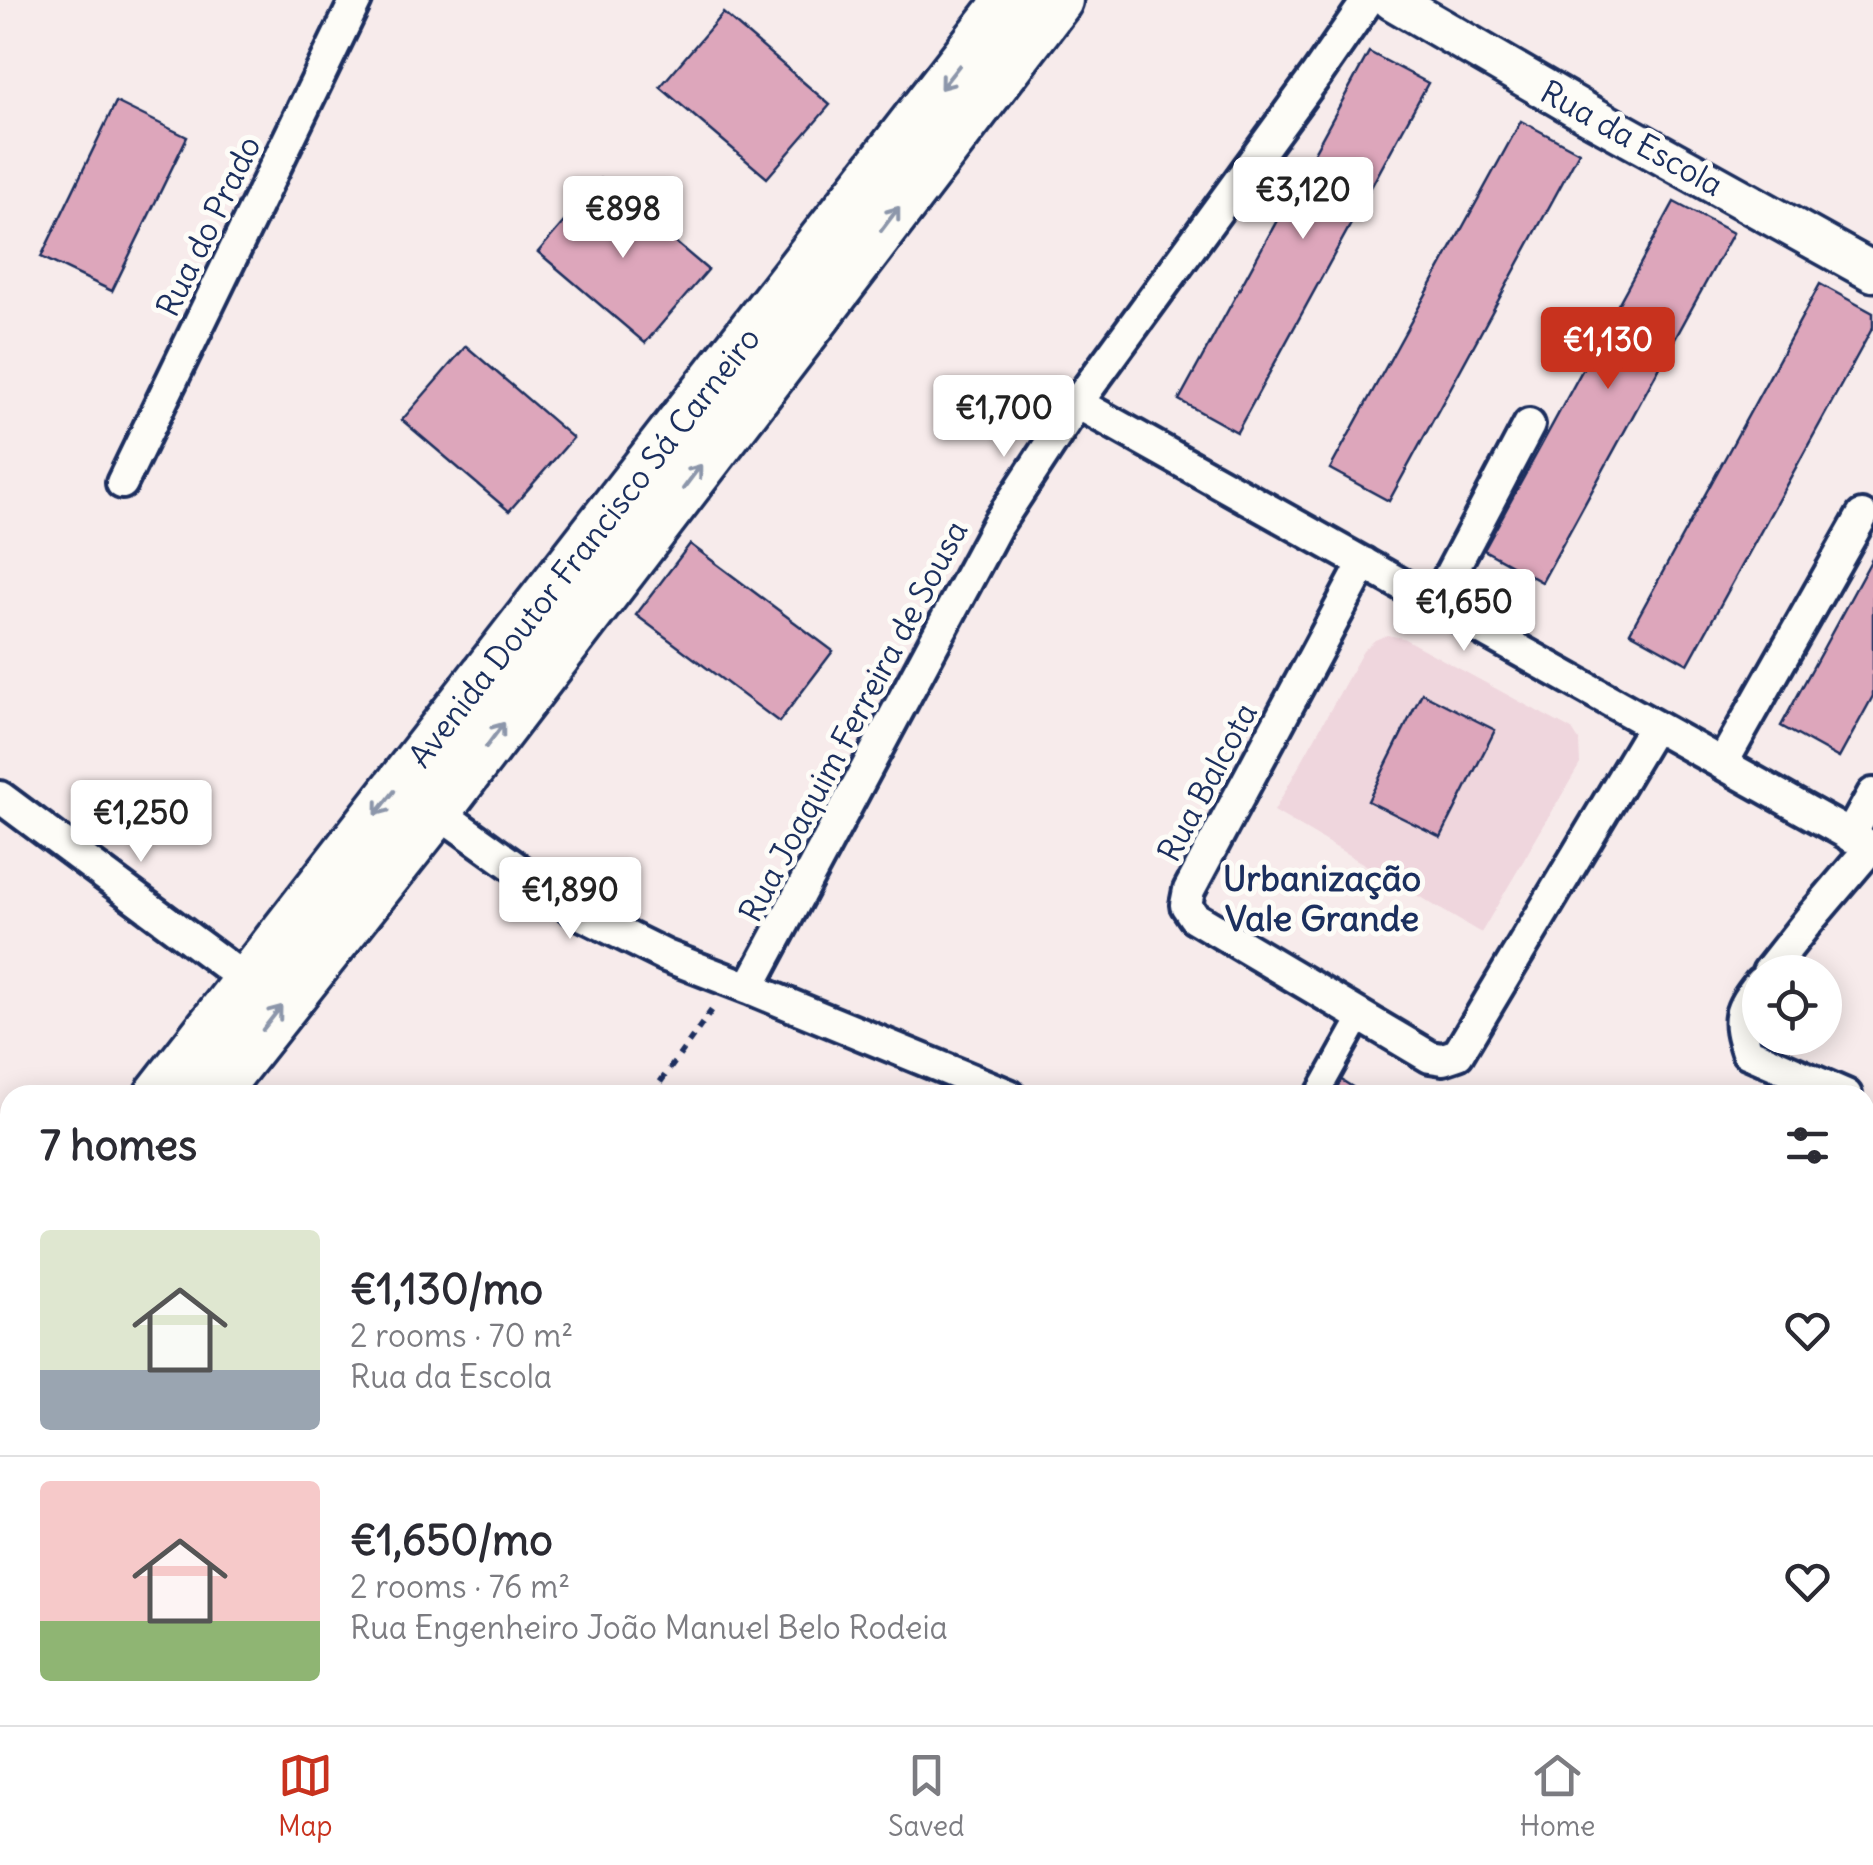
<!DOCTYPE html>
<html lang="en">
<head>
<meta charset="utf-8">
<style>
	body { margin:0; font-family:Delius,sans-serif; background:#f7f7f7; color:#2b2b33; height:100vh; display:flex; flex-direction:column; font-size:38px; white-space:nowrap }
	* { box-sizing:border-box; margin:0 }
	p { font-size:32px; color:#7c7c81 }
	.icon { flex:none; width:55px; height:55px; fill:none; stroke:currentColor; stroke-width:2; stroke-linecap:round; stroke-linejoin:round }
	.map { position:relative; flex:1; overflow:hidden }
	.side { position:absolute; left:0px; top:1085px; width:1875px; height:640px; display:flex; flex-direction:column; background:#fff; border-radius:30px 30px 0 0; box-shadow:0 5px 25px #0003 }
	.side>* { flex:none }
	.fabs { position:absolute; left:1742px; top:955px; display:grid; gap:20px }
	.fabs a { display:grid; place-items:center; width:100px; height:100px; border-radius:50%; background:#fff; box-shadow:0 5px 25px #0003; font-size:50px }
	.price { position:absolute; translate:-50% -85px; padding:0 22px; border-radius:10px; background:#fff; color:#222; font-size:32px; line-height:65px; filter:drop-shadow(0 2px 5px #0008) }
	.price::after { content:''; position:absolute; left:50%; top:60px; width:30px; height:22px; margin-left:-15px; background:inherit; clip-path:polygon(0 0,100% 0,50% 100%) }
	.price.on { background:#c8321e; color:#fff }
	ul { padding:0; list-style:none }
	li { display:flex; align-items:center; gap:30px; height:250px; padding:0 40px }
	li+li { border-top:2px solid #e1e1e2 }
	li span { display:grid; place-items:center; flex:none; width:280px; height:200px; border-radius:10px; color:#555 }
	li>.icon { margin-inline-start:auto }
	span .icon { width:120px; height:120px; fill:#fffc; stroke-width:1 }
	li b { font-size:42px }
	h2 { display:flex; justify-content:space-between; align-items:center; height:120px; padding:0 40px; font-size:42px }
	.tabs { display:flex; justify-content:space-around; align-items:center; height:140px; border-top:2px solid #e1e1e2; background:#fff; font-size:28px; color:#7c7c81 }
	.tabs a { display:grid; justify-items:center; gap:5px }
	.tabs .on { color:#c8321e }
	.map>svg:first-child { display:block }
</style>
</head>
<body>
<div class="map">
<svg width="1873" height="1725" viewBox="0 0 1873 1725">
	<rect width="100%" height="100%" fill="#f7ebeb"/>
	<filter id="ink" filterUnits="userSpaceOnUse"><feTurbulence type="fractalNoise" baseFrequency=".01" numOctaves="2"/><feDisplacementMap in="SourceGraphic" scale="20" xChannelSelector="R" yChannelSelector="G"/><feConvolveMatrix kernelMatrix="1 2 1 2 8 2 1 2 1" color-interpolation-filters="sRGB"/></filter>
	<g filter="url(#ink)">
		<path fill="#efd6dd" d="M1387 635 1403 638 1572 730 1579 741 1580 764 1481 933 1274 811 1363 651 1375 640Z"/>
		<path fill="#dda6bb" stroke="#1b2f5e" stroke-width="2.5" d="M723 13 830 105 767 178 660 87Z
			M1369 52 1428 83 1237 432 1179 400Z
			M116 102 187 137 112 291 41 257Z
			M1521 121 1579 152 1389 501 1330 469Z
			M601 179 708 270 645 343 538 252Z
			M1674 202 1733 233 1542 582 1484 550Z
			M1820 284 1873 313V327L1688 664 1630 632Z
			M466 346 573 438 509 511 402 420Z
			M690 544 833 651 779 722 636 615Z
			M1873 557V696L1839 758 1781 726Z
			M1422 693 1495 730 1441 837 1368 801Z
			M1340 1079 1365 1095H1330Z"/>
		<g fill="none" stroke-linecap="round" stroke-linejoin="round">
			<g stroke="#1b2f5e" stroke-width="30">
				<path id="pedestrian" d="M1317 1095 1361 1016"/>
			</g>
			<g stroke="#1b2f5e" stroke-width="38">
				<path id="minor" d="M1077 403 1873 848
					M122 483 356 0
					M1364 563 1189 890 1186 905 1194 917 1430 1057 1443 1059 1458 1054 1654 726
					M1435 603 1529 425
					M1722 764 1862 516
					M0 797 247 981
					M437 811 579 913 666 956 749 988 1009 1095
					M1850 836 1873 794
					M1768 972 1809 920 1871 847
					M1760 983C1738 1011 1736 1018 1747 1052L1846 1095
					M749 988 997 525 1077 403 1317 74 1368 0
					M1865 1478 1873 1480"/>
			</g>
			<g stroke="#1b2f5e" stroke-width="45">
				<path id="tertiary" d="M1392 0 1588 114 1873 272"/>
			</g>
			<g stroke="#1b2f5e" stroke-width="55">
				<path id="primary" d="M159 1095 1010 0
					M212 1095 437 811 1058 0
					M0 1301 10 1288
					M0 1367 10 1354"/>
			</g>
			<path stroke="#1b2f5e" stroke-width="6" stroke-dasharray="8 8" stroke-linecap="butt" d="M651 1095 714 1007
				M375 1725 379 1715"/>
			<use href="#pedestrian" stroke="#fdfcf7" stroke-width="22"/>
			<use href="#minor" stroke="#fdfcf7" stroke-width="30"/>
			<use href="#tertiary" stroke="#fdfcf7" stroke-width="38"/>
			<use href="#primary" stroke="#fdfcf7" stroke-width="48"/>
		</g>
		<defs><path id="oneway-shaft" d="M-6 0H5M1.5-3L5.5 0L1.5 3" fill="none" stroke-width="1.6" stroke-linecap="round" stroke-linejoin="round" transform="scale(2.5)"/></defs>
		<g stroke="#8c96aa">
			<use href="#oneway-shaft" transform="translate(950 77) rotate(128)"/>
			<use href="#oneway-shaft" transform="translate(890 219) rotate(-53)"/>
			<use href="#oneway-shaft" transform="translate(692 477) rotate(-53)"/>
			<use href="#oneway-shaft" transform="translate(495 735) rotate(-53)"/>
			<use href="#oneway-shaft" transform="translate(385 803) rotate(128)"/>
			<use href="#oneway-shaft" transform="translate(272 1018) rotate(-52)"/>
		</g>
	</g>
	<g text-anchor="middle" dominant-baseline="central" stroke-width="10" stroke-linejoin="round" paint-order="stroke">
		<g font-size="32" fill="#1b2f5e" stroke="#fdfcf7">
			<text transform="translate(1632 138) rotate(29)">Rua da Escola</text>
			<text transform="translate(208 226) rotate(-64)">Rua do Prado</text>
			<text transform="translate(584 547) rotate(-52)">Avenida Doutor Francisco Sá Carneiro</text>
			<text transform="translate(853 721) rotate(-62)">Rua Joaquim Ferreira de Sousa</text>
			<text transform="translate(1207 782) rotate(-62)">Rua Balcota</text>
		</g>
		<g font-size="35" font-weight="bold" fill="#1b2f5e" stroke="#fdfcf7">
			<text x="1322" y="878">Urbanização<tspan x="1322" dy="40">Vale Grande</tspan></text>
		</g>
	</g>
</svg>
<div class="fabs">
<a><svg class="icon" aria-label="locate" viewBox="0 0 24 24"><circle cx="12" cy="12" r="6"/><path d="M12 2v4M12 18v4M2 12h4M18 12h4"/></svg></a>
</div>
<b class="price" style="left:1303px;top:242px">€3,120</b>
<b class="price" style="left:623px;top:261px">€898</b>
<b class="price on" style="left:1608px;top:392px">€1,130</b>
<b class="price" style="left:1004px;top:460px">€1,700</b>
<b class="price" style="left:1464px;top:654px">€1,650</b>
<b class="price" style="left:141px;top:865px">€1,250</b>
<b class="price" style="left:570px;top:942px">€1,890</b>
<section class="side">
<h2>7 homes<svg class="icon" aria-label="filters" viewBox="0 0 24 24"><path d="M4 7h16M4 17h16"/><circle cx="9" cy="7" r="2"/><circle cx="15" cy="17" r="2"/></svg></h2>
<ul>
<li><span style="background:linear-gradient(#dfe7d0 70%,#9aa5b1 0)"><svg class="icon" aria-label="home" viewBox="0 0 24 24"><path d="M3 11l9-7 9 7M6 9v11h12V9"/></svg></span><div><b>€1,130/mo</b><p>2 rooms · 70 m²</p><p>Rua da Escola</p></div><svg class="icon" aria-label="heart" viewBox="0 0 24 24"><path d="M12 20l-8-8c-3-5 5-10 8-4 3-6 11-1 8 4z"/></svg></li>
<li><span style="background:linear-gradient(#f6c9c9 70%,#8fb573 0)"><svg class="icon" aria-label="home" viewBox="0 0 24 24"><path d="M3 11l9-7 9 7M6 9v11h12V9"/></svg></span><div><b>€1,650/mo</b><p>2 rooms · 76 m²</p><p>Rua Engenheiro João Manuel Belo Rodeia</p></div><svg class="icon" aria-label="heart" viewBox="0 0 24 24"><path d="M12 20l-8-8c-3-5 5-10 8-4 3-6 11-1 8 4z"/></svg></li>
</ul>
</section>
</div>
<nav class="tabs">
<a class="on"><svg class="icon" aria-label="map" viewBox="0 0 24 24"><path d="M3 6l6-2 6 2 6-2v14l-6 2-6-2-6 2zM9 4v14M15 6v14"/></svg>Map</a>
<a><svg class="icon" aria-label="saved" viewBox="0 0 24 24"><path d="M7 4h10v16l-5-4-5 4z"/></svg>Saved</a>
<a><svg class="icon" aria-label="home" viewBox="0 0 24 24"><path d="M3 11l9-7 9 7M6 9v11h12V9"/></svg>Home</a>
</nav>
</body>
</html>
